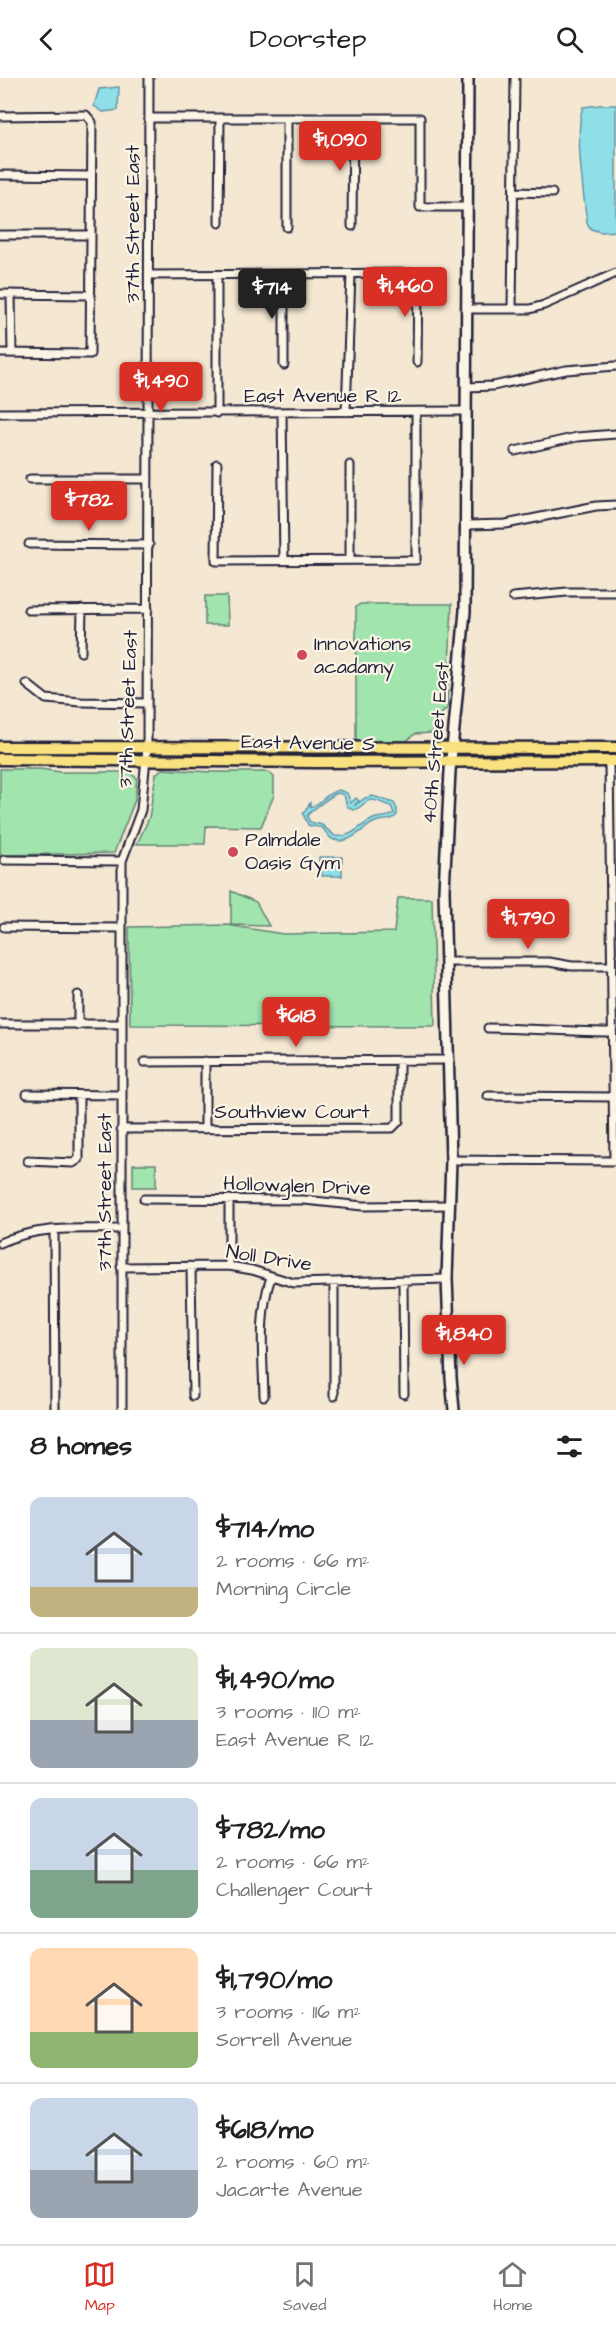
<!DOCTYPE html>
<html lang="en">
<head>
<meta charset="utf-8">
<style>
	body { margin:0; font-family:"Architects Daughter",sans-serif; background:#f2f2f2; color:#202124; height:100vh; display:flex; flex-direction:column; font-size:22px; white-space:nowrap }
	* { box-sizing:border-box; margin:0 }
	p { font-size:20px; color:#757577 }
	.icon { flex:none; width:33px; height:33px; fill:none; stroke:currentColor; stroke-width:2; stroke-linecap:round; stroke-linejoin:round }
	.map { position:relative; height:1332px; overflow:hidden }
	.drawer { display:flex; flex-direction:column; background:#fff; flex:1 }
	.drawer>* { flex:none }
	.price { position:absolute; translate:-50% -51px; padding:0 14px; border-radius:6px; background:#d93025; color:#fff; font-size:20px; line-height:39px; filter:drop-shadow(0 2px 3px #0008) }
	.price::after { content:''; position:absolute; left:50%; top:36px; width:18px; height:14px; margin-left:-9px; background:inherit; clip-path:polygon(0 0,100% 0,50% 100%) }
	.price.active { background:#222; color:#fff }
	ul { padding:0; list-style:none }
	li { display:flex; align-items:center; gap:18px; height:150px; padding:0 30px }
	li+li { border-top:2px solid #e0e0e0 }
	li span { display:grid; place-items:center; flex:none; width:168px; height:120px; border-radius:12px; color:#555 }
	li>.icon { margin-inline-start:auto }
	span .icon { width:72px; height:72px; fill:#fffc; stroke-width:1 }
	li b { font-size:26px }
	h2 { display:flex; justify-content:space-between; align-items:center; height:72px; padding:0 30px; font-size:26px }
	header { display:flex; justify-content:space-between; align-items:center; height:78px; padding:0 30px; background:#fff; font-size:27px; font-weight:600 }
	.menu { display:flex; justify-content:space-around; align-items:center; height:84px; border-top:2px solid #e0e0e0; background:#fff; font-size:16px; color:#757577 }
	.menu a { display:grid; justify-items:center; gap:3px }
	.menu .active { color:#d93025 }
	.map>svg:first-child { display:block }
</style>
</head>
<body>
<header><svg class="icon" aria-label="back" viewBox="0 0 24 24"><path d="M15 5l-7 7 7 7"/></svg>Doorstep<svg class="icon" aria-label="search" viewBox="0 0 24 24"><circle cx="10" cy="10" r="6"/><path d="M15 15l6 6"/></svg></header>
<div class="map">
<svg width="616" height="1332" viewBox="0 0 616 1332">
	<rect width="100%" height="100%" fill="#f5e8d3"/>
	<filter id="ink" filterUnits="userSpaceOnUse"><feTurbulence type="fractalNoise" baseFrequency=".0167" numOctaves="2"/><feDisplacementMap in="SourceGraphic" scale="12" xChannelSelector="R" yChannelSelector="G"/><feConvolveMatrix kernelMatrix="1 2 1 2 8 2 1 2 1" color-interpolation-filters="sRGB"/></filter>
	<g filter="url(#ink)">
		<path fill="#a1e4ae" stroke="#628374" stroke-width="1.5" d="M205 518H227L228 547H205Z
			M360 526H452L447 631C436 638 439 646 432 655L415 656 405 664H356V529Z
			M0 691H41L60 694H129L137 700 135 722 114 775 0 777Z
			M162 691 211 694H268L274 699V717L261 749 206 748 205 766H137L149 740 156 696Z
			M231 813 256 824 269 848 231 847Z
			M398 820H432L435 948 130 947 129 849 227 847 283 856 394 854Z
			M133 1086H156V1109H133Z"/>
		<path fill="#8edfe8" stroke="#6393a3" stroke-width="1.5" fill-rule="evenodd" d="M119 9 118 32 103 34 94 28 99 11Z
			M600 27H616V153L601 154 591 151 587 145C584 119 574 52 583 29Z
			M339 712 347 715 351 725 356 720 359 723 354 728 365 720 373 718 394 725 397 731V737C391 744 383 741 375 744 362 750 348 769 332 761 327 758 326 753 322 750 318 748 312 749 308 747L303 736 310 725V729C322 726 326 714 339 712ZM338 715 344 717 347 728 353 732C361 731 364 723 371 722 377 721 384 727 391 728L394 735C389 740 384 738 376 740 360 745 355 760 335 758L322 747 310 744 307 738C310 733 332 717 338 715Z
			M319 779H342V798H322V785L319 784Z"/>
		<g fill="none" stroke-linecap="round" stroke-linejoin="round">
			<g stroke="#22223b" stroke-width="11">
				<path id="street" d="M0 38 86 37 92 44 90 276 0 275
					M150 40H420V129H468
					M0 97 91 98
					M514 114 552 115
					M219 145 220 40
					M352 148 353 40
					M287 149V40
					M0 157H90
					M284 196V287
					M149 197 418 195 417 284
					M217 197V335
					M0 216 91 217
					M11 216 12 275
					M468 231H530L544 227 616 195
					M512 231 515 0
					M466 309 493 308 566 292 616 288
					M346 334 351 196
					M0 335 466 333
					M282 335 284 482
					M515 373 577 359 616 356
					M217 386 216 483 416 482V334
					M350 387V482
					M30 401H148
					M467 447 506 446 596 428 616 427
					M29 466 149 467
					M513 519 567 514H616
					M28 532 148 531
					M81 574 82 531
					M27 606 46 621 81 624 147 625
					M609 683 614 1083
					M4 782 122 783
					M4 849 122 850
					M446 884H549L572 888H611
					M78 917V947
					M0 946H122
					M488 950C530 950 571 954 612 954
					M205 983V1051
					M144 984 450 982
					M27 1016 121 1017
					M488 1018 613 1019
					M121 1051 392 1050 399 1043V982
					M451 1082 616 1083
					M28 1083 73 1085 79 1081V1017
					M144 1121 304 1122 363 1128 450 1127
					M229 1121V1188
					M54 1151 55 1332
					M0 1165C38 1147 80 1151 121 1151
					M121 1189 229 1188 252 1192 294 1205 447 1201
					M191 1189 193 1318
					M403 1204 404 1316
					M334 1205V1318
					M264 1318C263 1278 258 1237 271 1199
					M122 1332V783L141 732 147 670 149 0"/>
			</g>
			<g stroke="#22223b" stroke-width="14">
				<path id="secondary" d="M454 1332 451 1300 447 1201 451 1082 444 812 450 693 465 533 468 0"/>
			</g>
			<g stroke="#22223b" stroke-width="15">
				<path id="primary" d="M0 669 616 670
					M0 681 315 684 616 683"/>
			</g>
			<use href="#street" stroke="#fcf5e5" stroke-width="7"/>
			<use href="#secondary" stroke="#fcf5e5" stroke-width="9"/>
			<use href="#primary" stroke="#fae180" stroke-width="10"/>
		</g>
	</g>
	<g fill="#d1495b" stroke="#fcf5e5" stroke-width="2">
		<circle cx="302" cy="577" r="6"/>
		<circle cx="233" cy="774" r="6"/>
	</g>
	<g text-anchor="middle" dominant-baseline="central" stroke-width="4.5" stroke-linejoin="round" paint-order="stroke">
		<g font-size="20" fill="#22223b" stroke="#fcf5e5">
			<text transform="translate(133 146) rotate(-90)">37th Street East</text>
			<text x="323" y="318">East Avenue R 12</text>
			<text transform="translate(128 631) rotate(-88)">37th Street East</text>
			<text transform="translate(308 665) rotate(1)">East Avenue S</text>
			<text transform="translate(436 665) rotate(-85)">40th Street East</text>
			<text x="292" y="1034">Southview Court</text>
			<text transform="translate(297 1108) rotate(2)">Hollowglen Drive</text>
			<text transform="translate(105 1114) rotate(-90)">37th Street East</text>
			<text transform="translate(269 1180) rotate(9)">Noll Drive</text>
		</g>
		<g font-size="20" fill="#22223b" stroke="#fcf5e5" text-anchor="start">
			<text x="314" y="566">Innovations<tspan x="314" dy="23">acadamy</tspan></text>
			<text x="245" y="762">Palmdale<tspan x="245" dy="23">Oasis Gym</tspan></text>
		</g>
	</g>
</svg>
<b class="price" style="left:340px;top:94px">$1,090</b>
<b class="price" style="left:405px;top:240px">$1,460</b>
<b class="price active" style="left:272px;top:242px">$714</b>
<b class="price" style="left:161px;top:335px">$1,490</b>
<b class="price" style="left:89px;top:454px">$782</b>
<b class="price" style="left:528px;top:872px">$1,790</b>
<b class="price" style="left:296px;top:970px">$618</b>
<b class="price" style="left:464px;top:1288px">$1,840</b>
</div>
<section class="drawer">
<h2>8 homes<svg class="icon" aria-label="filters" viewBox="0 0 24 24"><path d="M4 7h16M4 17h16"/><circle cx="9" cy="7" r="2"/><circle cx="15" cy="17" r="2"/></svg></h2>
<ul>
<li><span style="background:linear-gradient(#c9d6e8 75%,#c2b280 0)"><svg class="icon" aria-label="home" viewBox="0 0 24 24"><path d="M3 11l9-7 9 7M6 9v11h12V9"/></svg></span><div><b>$714/mo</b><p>2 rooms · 66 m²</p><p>Morning Circle</p></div></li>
<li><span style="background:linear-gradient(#dfe7d0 60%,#9aa5b1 0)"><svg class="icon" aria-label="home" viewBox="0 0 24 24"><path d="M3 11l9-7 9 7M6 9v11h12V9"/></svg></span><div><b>$1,490/mo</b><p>3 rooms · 110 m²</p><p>East Avenue R 12</p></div></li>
<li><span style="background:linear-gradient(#c9d6e8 60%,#7fa58c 0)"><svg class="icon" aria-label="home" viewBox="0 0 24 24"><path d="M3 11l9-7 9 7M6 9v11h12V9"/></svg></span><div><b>$782/mo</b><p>2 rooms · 66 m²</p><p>Challenger Court</p></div></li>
<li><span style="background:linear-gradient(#ffd9b3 70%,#8fb573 0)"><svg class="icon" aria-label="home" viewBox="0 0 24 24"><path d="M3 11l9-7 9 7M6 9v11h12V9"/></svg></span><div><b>$1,790/mo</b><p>3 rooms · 116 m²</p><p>Sorrell Avenue</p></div></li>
<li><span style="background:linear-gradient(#c9d6e8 60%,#9aa5b1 0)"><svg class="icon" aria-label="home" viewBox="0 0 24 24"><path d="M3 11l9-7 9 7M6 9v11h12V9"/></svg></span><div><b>$618/mo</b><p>2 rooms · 60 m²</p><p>Jacarte Avenue</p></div></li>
</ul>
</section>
<nav class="menu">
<a class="active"><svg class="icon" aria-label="map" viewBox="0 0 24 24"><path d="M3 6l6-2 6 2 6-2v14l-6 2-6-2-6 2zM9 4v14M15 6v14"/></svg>Map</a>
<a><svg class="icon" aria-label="saved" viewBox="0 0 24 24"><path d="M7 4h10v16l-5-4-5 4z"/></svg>Saved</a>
<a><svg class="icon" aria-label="home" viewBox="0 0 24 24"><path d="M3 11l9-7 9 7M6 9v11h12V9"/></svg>Home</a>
</nav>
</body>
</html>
